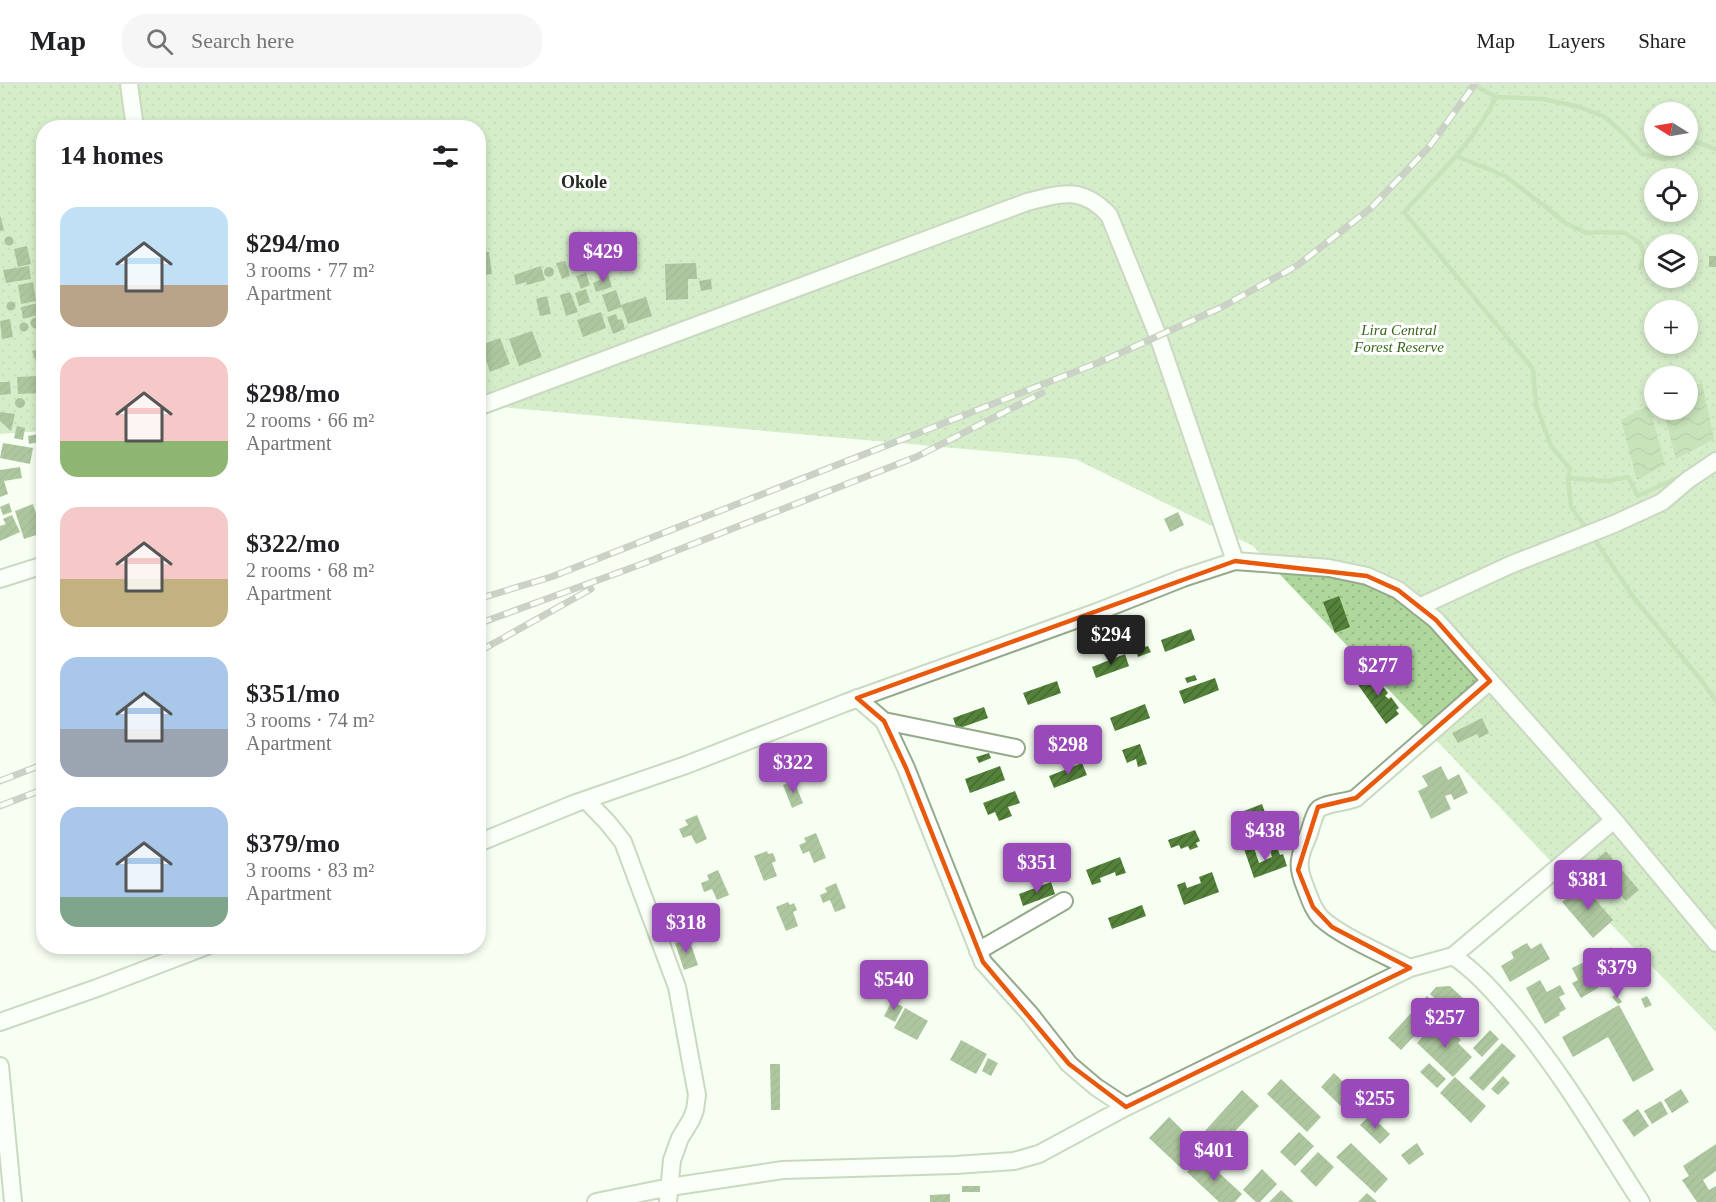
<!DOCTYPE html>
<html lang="en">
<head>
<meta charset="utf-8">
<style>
	body { margin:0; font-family:"Times New Roman",serif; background:#f6f6f6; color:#202124; height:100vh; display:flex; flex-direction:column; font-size:22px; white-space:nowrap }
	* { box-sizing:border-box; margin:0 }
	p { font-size:20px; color:#757577 }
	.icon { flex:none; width:33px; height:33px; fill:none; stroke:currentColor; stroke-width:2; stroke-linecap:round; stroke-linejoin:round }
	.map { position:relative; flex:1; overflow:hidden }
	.panel { position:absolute; left:36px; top:36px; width:450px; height:834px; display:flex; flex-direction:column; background:#fff; border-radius:24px; box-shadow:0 3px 9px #0003 }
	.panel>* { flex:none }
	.needle { width:39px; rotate:281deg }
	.tools { position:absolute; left:1644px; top:18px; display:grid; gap:12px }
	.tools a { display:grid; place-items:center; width:54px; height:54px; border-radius:50%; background:#fff; box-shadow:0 3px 9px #0003; font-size:30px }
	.price { position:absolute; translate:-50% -51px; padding:0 14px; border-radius:6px; background:#9a49b8; color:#fff; font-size:20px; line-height:39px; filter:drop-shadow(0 2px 3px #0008) }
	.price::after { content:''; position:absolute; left:50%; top:36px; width:18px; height:14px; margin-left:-9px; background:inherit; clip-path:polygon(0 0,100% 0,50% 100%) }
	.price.current { background:#222; color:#fff }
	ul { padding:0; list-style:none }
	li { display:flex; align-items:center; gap:18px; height:150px; padding:0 24px }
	li span { display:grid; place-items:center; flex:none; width:168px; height:120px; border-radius:18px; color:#555 }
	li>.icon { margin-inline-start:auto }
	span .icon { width:72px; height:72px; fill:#fffc; stroke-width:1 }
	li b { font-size:26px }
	h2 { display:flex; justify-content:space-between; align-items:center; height:72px; padding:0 24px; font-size:26px }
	header { display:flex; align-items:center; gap:36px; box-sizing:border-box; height:84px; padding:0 30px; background:#fff; border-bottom:2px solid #e0e0e0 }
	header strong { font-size:28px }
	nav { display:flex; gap:33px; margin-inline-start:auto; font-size:21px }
	.search { width:420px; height:54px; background:#f6f6f6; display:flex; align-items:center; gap:15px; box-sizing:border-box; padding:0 21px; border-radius:24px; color:#757577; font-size:22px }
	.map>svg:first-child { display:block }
</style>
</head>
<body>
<header>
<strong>Map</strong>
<div class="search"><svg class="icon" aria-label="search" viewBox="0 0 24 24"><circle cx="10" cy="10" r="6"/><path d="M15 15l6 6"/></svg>Search here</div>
<nav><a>Map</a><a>Layers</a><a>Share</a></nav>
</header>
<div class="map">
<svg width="1716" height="1118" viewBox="0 0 1716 1118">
	<defs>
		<pattern id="park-dots" width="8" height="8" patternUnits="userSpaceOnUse" patternTransform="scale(1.5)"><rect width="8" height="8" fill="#afd79c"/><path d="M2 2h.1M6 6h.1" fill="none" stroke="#96b986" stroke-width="1.8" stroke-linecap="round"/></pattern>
		<pattern id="water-waves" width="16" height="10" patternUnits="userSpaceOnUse" patternTransform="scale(1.5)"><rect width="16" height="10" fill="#90c277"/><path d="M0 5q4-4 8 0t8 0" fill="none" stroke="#759e61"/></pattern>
		<pattern id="building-hatch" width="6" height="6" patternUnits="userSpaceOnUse" patternTransform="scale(1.5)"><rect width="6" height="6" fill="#54823a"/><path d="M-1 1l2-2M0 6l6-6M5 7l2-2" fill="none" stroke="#456b30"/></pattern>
	</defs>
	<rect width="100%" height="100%" fill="#f6fff1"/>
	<path fill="url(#park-dots)" fill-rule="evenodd" d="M0 0H1716V948L1590 819 1253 462 1075 375 479 321 478 44H44L43 347 0 350ZM1654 28H1688V62H1654ZM1654 94H1688V128H1654ZM1654 160H1688V194H1654ZM1654 226H1688V260H1654ZM1654 292H1688V326H1654Z"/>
	<path fill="url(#water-waves)" d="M1702 299 1714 355 1676 375 1663 326H1688V304Z
		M1649 321 1665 381 1637 396 1621 336Z"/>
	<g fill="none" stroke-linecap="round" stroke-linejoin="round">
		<path stroke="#90c277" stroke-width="4.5" d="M1472 0 1496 13C1475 57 1437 92 1404 128L1533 285 1536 321 1551 362 1570 385 1568 394 1571 423 1588 446
			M1496 13 1544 15 1579 23 1605 33 1626 52 1642 70 1665 75 1681 69 1695 58 1716 65
			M1456 72 1505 92 1546 123 1565 139 1587 149 1603 148 1625 149 1640 159 1645 174 1640 184
			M1568 394 1607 397 1628 393 1638 412 1683 391
			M1593 453 1634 514 1701 596 1716 617"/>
	</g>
	<path fill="url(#building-hatch)" d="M0 131 4 146 0 147Z
		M4.5 157a4.5 4.5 0 1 1 9 0a4.5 4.5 0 1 1-9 0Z
		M27 162 31 180 18 183 14 165Z
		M489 168 492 190 478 192V169Z
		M1709 172H1716V183H1709Z
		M565 177 570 192 562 195 556 179Z
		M696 179 697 195H688V215L666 216 665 180Z
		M594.5 185a4.5 4.5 0 1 1 9 0a4.5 4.5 0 1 1-9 0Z
		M29 182 31 195 6 199 3 186Z
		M541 182 545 196 527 201 526 198 516 201 514 191Z
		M544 188a5 5 0 1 1 10 0a5 5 0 1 1-10 0Z
		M586 189 590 201 581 205 576 192Z
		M608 190 612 203 596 208 593 199 600 196 599 193Z
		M711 195 712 205 701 207 699 197Z
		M33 198 36 217 21 220 18 201Z
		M586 205 590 218 579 222 575 209Z
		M616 206 621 221 646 213 652 232 628 240 622 223 608 228 602 211Z
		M570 208 578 228 566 232 560 211Z
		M547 212 551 230 540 232 536 215Z
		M6.5 222a4.5 4.5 0 1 1 9 0a4.5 4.5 0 1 1-9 0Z
		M38 219 41 230 23 235 21 223Z
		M601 228 606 244 583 253 577 236Z
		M616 230 618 236 622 235 625 245 613 250 607 233Z
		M30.5 239a5.5 5.5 0 1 1 11 0a5.5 5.5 0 1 1-11 0Z
		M10 235 13 253 2 255 0 237Z
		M19.5 243a4.5 4.5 0 1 1 9 0a4.5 4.5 0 1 1-9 0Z
		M532 247 542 273 519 282 509 255Z
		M500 254 510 280 490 288 481 261Z
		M44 263V276L36 278 32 267Z
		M38 292 39 309 18 310 17 293Z
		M0 298H10L11 310 0 311Z
		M15 319a5 5 0 1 1 10 0a5 5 0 1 1-10 0Z
		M0 328 15 330 11 347 0 337Z
		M17 342 25 344 23 356 14 354Z
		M44 349V357L29 360 28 352Z
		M3 359 33 364 30 380 0 374Z
		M20 383 22 394 4 397 8 410 0 413V386Z
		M9 419 12 428 3 431 0 423Z
		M33 420 42 449 24 455 15 427Z
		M44 427V445H43L38 428Z
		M1178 428 1184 441 1170 448 1164 435Z
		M12 431 20 448 0 457V442L6 440 3 435Z
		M1339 512 1350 543 1335 549 1323 518Z
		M1191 545 1195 556 1165 568 1161 556Z
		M1148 562 1151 568 1138 573 1136 566Z
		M1125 570 1129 582 1096 594 1092 583Z
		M1372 586 1378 595 1375 597 1379 602 1381 600 1388 609 1385 612 1389 615 1391 613 1399 624 1396 626 1399 630 1386 640 1356 598Z
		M1195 591 1197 596 1187 599 1185 594Z
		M1215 594 1219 606 1184 620 1179 607Z
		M1057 597 1061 609 1028 621 1023 609Z
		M1145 620 1150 634 1115 647 1110 634Z
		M984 623 988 634 957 645 953 634Z
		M1482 634 1489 649 1479 654 1477 650 1458 659 1452 649Z
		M1073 648 1078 661 1040 675 1035 662Z
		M1140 660 1147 680 1138 683 1136 675 1127 679 1122 666Z
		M989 669 991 674 979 679 976 673Z
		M1082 679 1087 691 1054 704 1049 692Z
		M1000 682 1005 696 970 709 965 695Z
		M1441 682 1448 696 1459 690 1468 709 1454 716 1451 710 1445 712 1451 725 1431 735 1418 707 1428 702 1422 692Z
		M794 697 803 719 792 724 783 701Z
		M1015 707 1020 719 1008 723 1012 732 999 737 995 728 988 731 983 719Z
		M1262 720 1268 737 1259 740 1257 735 1243 741 1245 747 1237 750 1231 732Z
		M697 731 707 755 696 760 691 751 683 754 679 745 688 741 685 736Z
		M1195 746 1200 757 1196 759 1198 763 1190 766 1188 762 1181 765 1179 761 1171 764 1168 756Z
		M816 749 826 774 814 779 809 767 803 770 799 761 806 758 804 754Z
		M1253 761 1259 779 1272 773 1270 766 1277 763 1280 771 1283 770 1287 782 1254 794 1244 765Z
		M767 767 768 770 773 769 776 777 772 779 777 792 764 797 754 772Z
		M1606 767 1639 806 1626 817 1614 804 1610 808 1600 795 1604 792 1592 779Z
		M1120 773 1126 789 1116 792 1115 788 1100 794 1101 798 1092 801 1086 786Z
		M718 786 729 811 717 816 712 805 704 808 701 799 709 796 707 791Z
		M1212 788 1219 808 1184 821 1177 801 1185 798 1187 804 1201 799 1199 793Z
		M1051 798 1055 810 1023 822 1019 810Z
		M836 799 846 824 835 828 830 816 823 819 820 811 827 808 825 804Z
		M1582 800 1613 836 1593 854 1562 818Z
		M788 818 790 821 794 819 797 826 793 828 798 842 786 847 776 823Z
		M1142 821 1146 832 1112 845 1108 834Z
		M689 855 698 881 684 886 675 859Z
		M1527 859 1531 865 1541 859 1550 875 1510 898 1501 882 1514 874 1511 868Z
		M1611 863 1632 883 1618 897 1598 877Z
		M1584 878 1598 904 1581 914 1572 899 1578 896 1572 884Z
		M1540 896 1547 908 1560 901 1565 910 1559 913 1566 925 1559 929 1560 931 1545 940 1526 904Z
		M1450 902 1467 918 1461 924 1452 915 1445 924 1430 910 1436 903Z
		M1616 910 1622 918 1618 920 1612 913Z
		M1427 912 1440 925 1401 966 1388 954Z
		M1647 912 1652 921 1645 924 1641 915Z
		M892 917 903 923 895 938 884 932Z
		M1619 921 1654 986 1633 998 1608 953 1573 973 1562 953Z
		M905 924 928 937 917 956 894 944Z
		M1436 939 1445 947 1448 944 1461 956 1458 959 1472 973 1453 993 1417 959Z
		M1490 946 1499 955 1482 973 1473 964Z
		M961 956 987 970 976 990 950 976Z
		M1502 959 1516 972 1483 1007 1469 994Z
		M988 974 998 979 991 992 982 987Z
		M1429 979 1446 995 1437 1004 1420 988Z
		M770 980H780V1026H771Z
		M1334 989 1365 1019 1352 1033 1321 1003Z
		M1503 992 1510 999 1498 1011 1491 1005Z
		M1455 993 1486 1022 1471 1039 1440 1009Z
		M1281 995 1321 1033 1307 1048 1267 1010Z
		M1681 1005 1689 1018 1672 1029 1664 1016Z
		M1242 1006 1259 1022 1220 1063 1204 1048Z
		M1661 1017 1668 1030 1652 1040 1644 1027Z
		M1638 1025 1649 1042 1634 1053 1622 1036Z
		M1370 1031 1390 1050 1380 1060 1360 1041Z
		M1169 1033 1200 1063 1181 1084 1149 1054Z
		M1299 1048 1314 1062 1295 1082 1280 1068Z
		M1351 1059 1388 1095 1375 1109 1336 1073Z
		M1417 1059 1424 1070 1409 1081 1401 1071Z
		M1716 1060V1087L1703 1096 1709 1106 1716 1102V1118H1697L1682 1096 1689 1092 1683 1082Z
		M1318 1068 1334 1083 1316 1103 1300 1087Z
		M1202 1073 1242 1110 1235 1118H1219L1187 1088Z
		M1262 1085 1277 1100 1260 1118H1256L1243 1106Z
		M962 1102H980V1108H962Z
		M1281 1106 1294 1118H1269Z
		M1367 1109 1377 1118H1358Z
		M950 1110V1118H930V1111Z"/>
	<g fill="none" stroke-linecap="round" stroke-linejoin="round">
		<g stroke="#95aa8b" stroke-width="20">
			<path id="minor" d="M129 0 135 44
				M478 323 1027 118C1062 109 1082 102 1109 131L1158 252 1235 477
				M0 495 44 481
				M1419 523 1510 481 1614 440 1662 418 1688 396 1716 377
				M857 614 884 637 1016 664
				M884 637 906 684 983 878 1030 930 1069 980 1096 1003 1126 1023
				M586 716 608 739 623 758 677 903 697 1011 695 1026 691 1036 680 1054 672 1076 668 1118
				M478 759 576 719 686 681 845 619 1097 528 1183 494 1235 477 1329 484 1367 492 1398 506 1436 536 1614 736 1716 859
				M978 867 1064 817
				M1453 872C1475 887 1492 906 1509 926 1560 985 1599 1053 1641 1118
				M1410 884C1385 871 1340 852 1321 834 1313 826 1310 815 1306 805 1298 785 1297 777 1306 757 1310 749 1314 727 1320 724 1330 718 1345 719 1356 714L1490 597
				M0 938 97 904 207 862
				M0 982 13 1118
				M596 1118 670 1103 783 1086 955 1081 1014 1077 1039 1070 1126 1023 1410 884 1453 872 1614 736"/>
		</g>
		<use href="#minor" stroke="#fff" stroke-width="16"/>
		<g stroke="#939c8f" stroke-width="7">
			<path id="rail" d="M478 515 551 493 1105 276 1222 223 1298 181 1371 124 1429 63 1475 0
				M478 540 642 480 916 373 1042 309
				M478 568 591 505
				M0 697 44 680
				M0 722 44 705"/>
		</g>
		<use href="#rail" stroke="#fff" stroke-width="4.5" stroke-dasharray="14" stroke-linecap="butt"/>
	</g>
	<path d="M0 0H1716V1118H0ZM1235 477 1367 492 1398 506 1436 536 1490 597 1356 714 1318 723 1298 786 1313 823 1332 843 1410 884 1126 1023 1069 980 983 878 906 684 884 637 857 614Z" fill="#f6fff1" fill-opacity=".55" fill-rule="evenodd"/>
	<path fill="none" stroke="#e8590c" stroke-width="4.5" stroke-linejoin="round" d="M1235 477 1367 492 1398 506 1436 536 1490 597 1356 714 1318 723 1298 786 1313 823 1332 843 1410 884 1126 1023 1069 980 983 878 906 684 884 637 857 614Z"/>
	<g text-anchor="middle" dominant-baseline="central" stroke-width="6" stroke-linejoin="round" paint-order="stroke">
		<g font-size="15" font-style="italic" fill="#37651a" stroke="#fff">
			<text x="1399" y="246">Lira Central<tspan x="1399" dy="17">Forest Reserve</tspan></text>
		</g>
		<g font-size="18" font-weight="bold" fill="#242c20" stroke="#fff">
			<text x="584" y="98">Okole</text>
		</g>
	</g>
</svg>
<div class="tools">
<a><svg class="needle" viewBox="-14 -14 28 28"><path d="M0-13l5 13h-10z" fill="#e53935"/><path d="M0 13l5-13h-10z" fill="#757577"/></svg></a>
<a><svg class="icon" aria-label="locate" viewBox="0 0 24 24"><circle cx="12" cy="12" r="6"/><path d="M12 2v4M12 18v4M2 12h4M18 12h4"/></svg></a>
<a><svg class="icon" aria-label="layers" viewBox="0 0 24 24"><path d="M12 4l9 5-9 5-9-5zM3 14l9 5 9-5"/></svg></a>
<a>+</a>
<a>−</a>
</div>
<b class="price" style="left:603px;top:199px">$429</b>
<b class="price current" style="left:1111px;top:582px">$294</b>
<b class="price" style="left:1378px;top:613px">$277</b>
<b class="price" style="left:1068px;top:692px">$298</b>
<b class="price" style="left:793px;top:710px">$322</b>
<b class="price" style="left:1265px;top:778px">$438</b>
<b class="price" style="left:1037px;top:810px">$351</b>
<b class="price" style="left:1588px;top:827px">$381</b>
<b class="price" style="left:686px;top:870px">$318</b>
<b class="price" style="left:1617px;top:915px">$379</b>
<b class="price" style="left:894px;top:927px">$540</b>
<b class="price" style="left:1445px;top:965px">$257</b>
<b class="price" style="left:1375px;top:1046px">$255</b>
<b class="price" style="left:1214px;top:1098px">$401</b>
<section class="panel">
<h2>14 homes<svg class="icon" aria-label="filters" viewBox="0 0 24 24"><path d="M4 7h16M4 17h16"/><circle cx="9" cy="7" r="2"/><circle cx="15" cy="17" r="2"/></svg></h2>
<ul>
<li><span style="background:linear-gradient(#bfe0f5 65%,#b9a48a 0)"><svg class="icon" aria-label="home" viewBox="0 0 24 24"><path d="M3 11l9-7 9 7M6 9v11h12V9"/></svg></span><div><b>$294/mo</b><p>3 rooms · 77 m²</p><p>Apartment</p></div></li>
<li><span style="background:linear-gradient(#f6c9c9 70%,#8fb573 0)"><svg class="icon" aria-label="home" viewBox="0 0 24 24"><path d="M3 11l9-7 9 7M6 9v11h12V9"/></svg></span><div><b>$298/mo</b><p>2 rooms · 66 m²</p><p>Apartment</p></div></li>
<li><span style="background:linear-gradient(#f6c9c9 60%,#c2b280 0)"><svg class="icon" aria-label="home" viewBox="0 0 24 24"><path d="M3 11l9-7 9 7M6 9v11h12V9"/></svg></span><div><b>$322/mo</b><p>2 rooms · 68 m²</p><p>Apartment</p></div></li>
<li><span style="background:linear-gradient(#a9c7e8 60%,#9aa5b1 0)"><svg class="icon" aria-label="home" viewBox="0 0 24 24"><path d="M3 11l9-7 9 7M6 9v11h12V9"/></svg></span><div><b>$351/mo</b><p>3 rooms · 74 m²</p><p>Apartment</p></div></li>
<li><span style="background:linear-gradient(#a9c7e8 75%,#7fa58c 0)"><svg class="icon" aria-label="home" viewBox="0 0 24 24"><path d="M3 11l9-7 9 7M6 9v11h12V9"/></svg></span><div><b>$379/mo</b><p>3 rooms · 83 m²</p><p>Apartment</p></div></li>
</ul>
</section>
</div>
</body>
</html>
